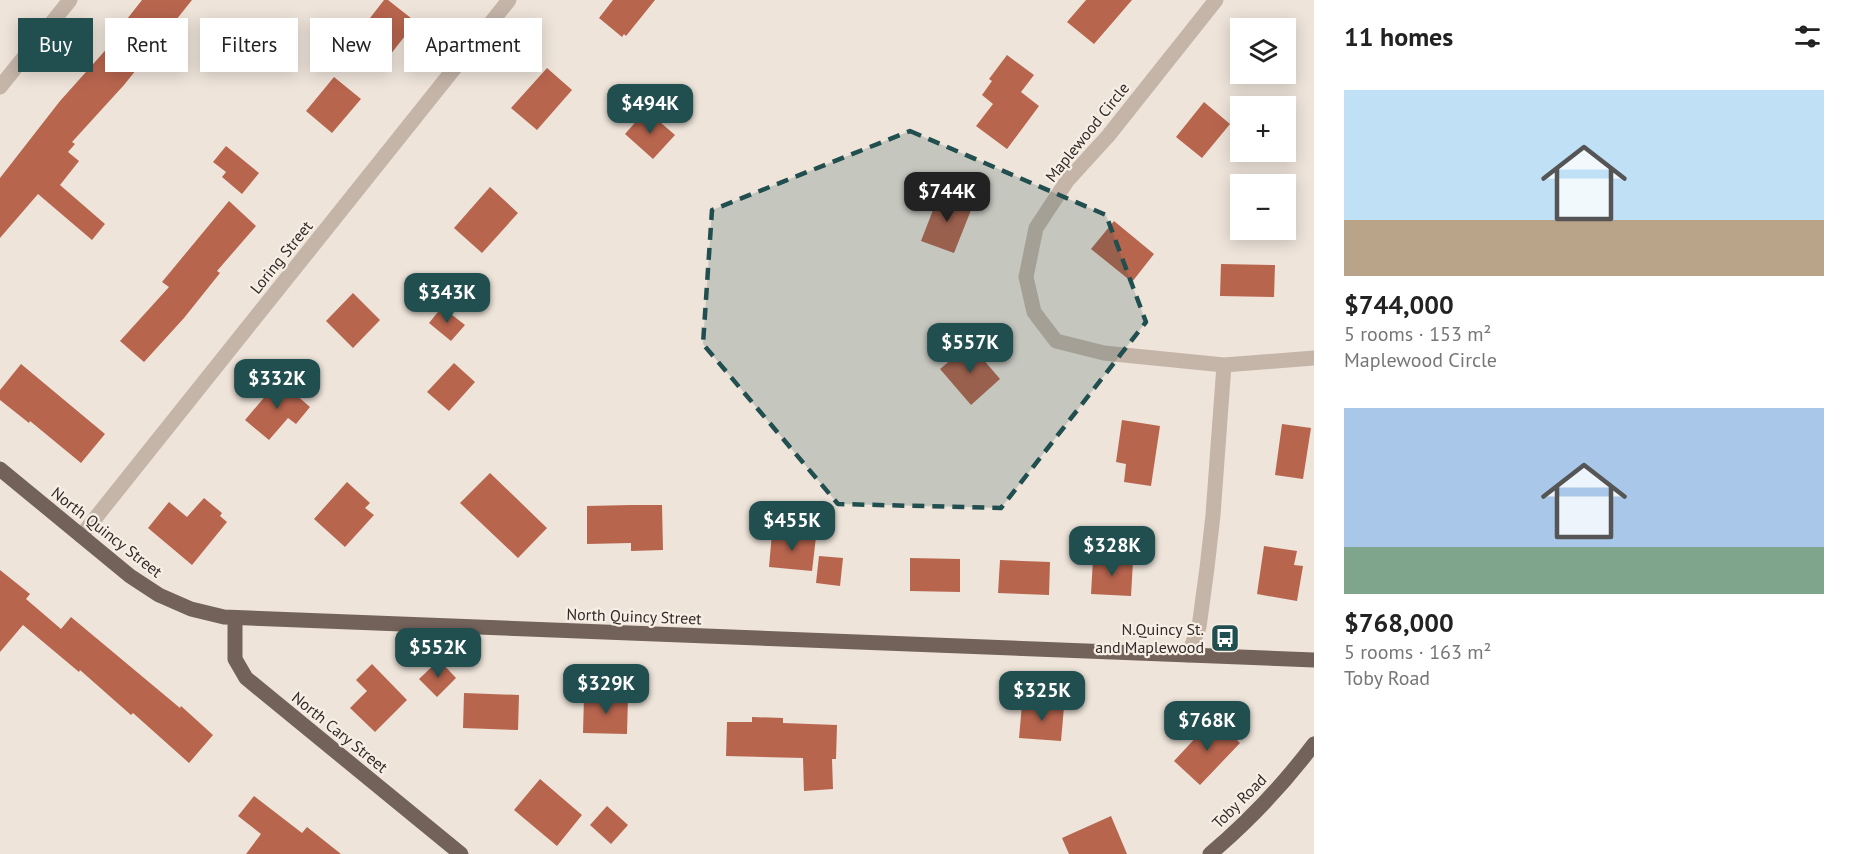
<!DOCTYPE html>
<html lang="en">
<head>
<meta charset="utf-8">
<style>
	body { margin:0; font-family:"PT Sans",sans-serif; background:#f6f6f6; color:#222; height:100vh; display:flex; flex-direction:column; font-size:22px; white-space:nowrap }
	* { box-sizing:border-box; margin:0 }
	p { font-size:20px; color:#767676 }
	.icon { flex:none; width:33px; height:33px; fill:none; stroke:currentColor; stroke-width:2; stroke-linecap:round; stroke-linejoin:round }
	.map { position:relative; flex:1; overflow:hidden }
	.side { display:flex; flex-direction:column; background:#fff; width:540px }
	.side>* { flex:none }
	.guide { position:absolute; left:18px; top:18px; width:570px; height:54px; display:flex; gap:12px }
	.buttons { position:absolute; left:1230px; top:18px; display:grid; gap:12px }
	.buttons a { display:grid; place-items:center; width:66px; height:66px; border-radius:0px; background:#fff; box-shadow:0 3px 15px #0003; font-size:30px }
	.price { position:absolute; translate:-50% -51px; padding:0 14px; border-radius:12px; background:#214e4f; color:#fff; font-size:20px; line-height:39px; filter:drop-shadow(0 2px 3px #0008) }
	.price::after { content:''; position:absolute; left:50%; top:36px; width:18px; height:14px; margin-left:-9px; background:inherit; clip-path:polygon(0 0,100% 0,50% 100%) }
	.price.active { background:#222; color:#fff }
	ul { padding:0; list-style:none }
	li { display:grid; align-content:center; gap:12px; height:318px; padding:0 30px }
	li span { display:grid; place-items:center; height:186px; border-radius:0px; color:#555 }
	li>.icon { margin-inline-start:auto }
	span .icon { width:108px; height:108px; fill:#fffc; stroke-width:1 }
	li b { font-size:26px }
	h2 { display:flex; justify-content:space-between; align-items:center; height:72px; padding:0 30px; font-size:26px }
	.chip { padding:0 21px; border-radius:0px; background:#fff; box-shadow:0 3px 15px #0003; font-size:21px; line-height:54px }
	.chip.active { background:#214e4f; color:#fff }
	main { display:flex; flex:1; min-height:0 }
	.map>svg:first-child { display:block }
</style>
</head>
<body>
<main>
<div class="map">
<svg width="1314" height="854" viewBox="0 0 1314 854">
	<rect width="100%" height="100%" fill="#eee4da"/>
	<path fill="#b8654e" d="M142 0H192L124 85 72 142 75 144 68 152 79 161 60 185 105 224 92 240 38 194 0 238V178L60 101 111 44 109 42Z
		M384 0H388L416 22 390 55 360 31Z
		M613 0H655L626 36 624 34 622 37 599 18Z
		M1086 0H1132L1094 44 1067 22Z
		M1007 55 1034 75 1021 92 1039 106 1007 149 976 126 993 104 982 95 992 81 989 79Z
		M547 68 572 90 537 130 511 108Z
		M334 77 361 99 332 133 306 111Z
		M1204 102 1230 124 1202 158 1176 137Z
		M646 110 675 135 653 159 625 134Z
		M226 146 259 173 242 194 222 177 226 172 213 162Z
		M490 187 518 213 482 253 454 228Z
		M940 192 973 205 954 253 921 241Z
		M229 201 256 226 217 271 220 273 184 318 144 362 120 341 169 287 162 282Z
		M1114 221 1154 254 1132 282 1091 249Z
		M1221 264 1275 265 1274 297 1220 296Z
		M353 293 380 320 353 348 326 321Z
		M442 307 465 325 451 341 429 323Z
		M970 344 1000 379 971 405 940 369Z
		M454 363 475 382 449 411 427 392Z
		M21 364 105 434 81 463 30 421 29 423 0 400V390Z
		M279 380 310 407 296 424 288 418 269 440 245 420Z
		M1122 420 1160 426 1151 486 1124 482 1126 464 1116 462Z
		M1282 424 1311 428 1303 479 1275 475Z
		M490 473 547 528 518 558 460 503Z
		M347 482 370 503 365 508 374 515 345 547 314 519Z
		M204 498 222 513 220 516 227 522 192 565 148 528 169 502 187 517Z
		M631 505H662L663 550 631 551V543L587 544V506Z
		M772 533 816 537 812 571 769 567Z
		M1264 546 1297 551 1294 565 1303 566 1297 601 1257 594Z
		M819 556 843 558 840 586 816 583Z
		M910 558 960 559V592L910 591Z
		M1093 559 1133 561 1131 596 1091 594Z
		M1000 560 1050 562 1049 595 998 593Z
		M0 570 30 594 26 599 61 629 71 617 180 708 181 706 213 735 189 763 133 713 131 715 80 670 79 672 23 625 0 652Z
		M439 660 456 678 437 697 419 679Z
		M372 664 407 700 375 732 350 708 367 691 356 680Z
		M464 693 519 695 518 730 463 728Z
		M584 696 628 697 627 734 583 733Z
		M1022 704 1064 707 1061 741 1019 738Z
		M752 717 783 718V723L837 725 836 759H832L833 789 804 791 803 758 726 756 727 722H752Z
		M1214 718 1240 743 1200 785 1174 761Z
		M540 779 582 815 557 846 514 810Z
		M254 796 302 833 307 827 341 854H246L261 834 238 816Z
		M607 806 628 825 611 844 590 825Z
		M1111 816 1127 854H1069L1062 838Z"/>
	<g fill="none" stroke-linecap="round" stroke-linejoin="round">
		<path stroke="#c5b4a8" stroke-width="15" d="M1216 0 1108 136 1067 181 1036 228 1026 277 1034 312 1056 341 1104 353 1224 365 1314 358
			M0 87 70 0
			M81 536 509 0
			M1188 655 1199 627 1207 568 1213 515 1224 365"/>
		<path stroke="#73625a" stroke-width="15" d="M0 469 130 576 159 595 191 609 224 617 1314 660
			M235 618V659L246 678 461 854
			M1210 854C1249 821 1283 785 1314 744"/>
	</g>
	<path fill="#214e4f" fill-opacity="0.2" stroke="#214e4f" stroke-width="4.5" stroke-dasharray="12 8" stroke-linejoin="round" d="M910 131 1106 215 1146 322 1001 508 838 504 703 344 712 210Z"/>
	<defs>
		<g id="bus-square" transform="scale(1.5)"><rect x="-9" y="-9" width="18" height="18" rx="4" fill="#214e4f" stroke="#f7efe6"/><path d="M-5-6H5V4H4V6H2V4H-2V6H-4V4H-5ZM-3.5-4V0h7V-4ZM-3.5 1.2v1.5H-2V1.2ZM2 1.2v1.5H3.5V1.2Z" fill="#fff"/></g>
	</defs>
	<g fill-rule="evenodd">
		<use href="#bus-square" x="1225" y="638"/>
	</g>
	<g text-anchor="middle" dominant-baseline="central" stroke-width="4.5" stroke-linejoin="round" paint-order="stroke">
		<g font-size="16" fill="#332a27" stroke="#f7efe6">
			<text transform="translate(1087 132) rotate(-51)">Maplewood Circle</text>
			<text transform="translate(281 257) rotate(-51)">Loring Street</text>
			<text transform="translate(107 532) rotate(38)">North Quincy Street</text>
			<text transform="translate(634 616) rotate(2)">North Quincy Street</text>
			<text transform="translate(340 732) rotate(39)">North Cary Street</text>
			<text transform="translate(1239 801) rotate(-45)">Toby Road</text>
		</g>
		<g font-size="16" fill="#332a27" stroke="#f7efe6" text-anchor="end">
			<text x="1204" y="629">N.Quincy St.<tspan x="1204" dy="18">and Maplewood</tspan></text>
		</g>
	</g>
</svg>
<div class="buttons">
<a><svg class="icon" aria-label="layers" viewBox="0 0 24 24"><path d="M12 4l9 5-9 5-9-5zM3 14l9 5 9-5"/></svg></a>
<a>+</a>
<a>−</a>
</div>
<b class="price" style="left:650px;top:135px">$494K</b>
<b class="price active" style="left:947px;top:223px">$744K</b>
<b class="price" style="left:447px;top:324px">$343K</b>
<b class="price" style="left:970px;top:374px">$557K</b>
<b class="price" style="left:277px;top:410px">$332K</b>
<b class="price" style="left:792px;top:552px">$455K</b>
<b class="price" style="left:1112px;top:577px">$328K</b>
<b class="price" style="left:438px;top:679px">$552K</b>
<b class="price" style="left:606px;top:715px">$329K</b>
<b class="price" style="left:1042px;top:722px">$325K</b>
<b class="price" style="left:1207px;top:752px">$768K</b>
<div class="guide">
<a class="chip active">Buy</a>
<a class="chip">Rent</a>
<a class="chip">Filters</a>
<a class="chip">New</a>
<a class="chip">Apartment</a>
</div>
</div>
<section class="side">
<h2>11 homes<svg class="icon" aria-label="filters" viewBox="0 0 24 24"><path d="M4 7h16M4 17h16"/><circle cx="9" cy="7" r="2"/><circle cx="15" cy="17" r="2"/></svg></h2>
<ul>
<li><span style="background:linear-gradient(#bfe0f5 70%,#b9a48a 0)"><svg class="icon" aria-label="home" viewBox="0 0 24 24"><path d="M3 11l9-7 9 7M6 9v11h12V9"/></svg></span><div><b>$744,000</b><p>5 rooms · 153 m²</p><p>Maplewood Circle</p></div></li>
<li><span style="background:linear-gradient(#a9c7e8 75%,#7fa58c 0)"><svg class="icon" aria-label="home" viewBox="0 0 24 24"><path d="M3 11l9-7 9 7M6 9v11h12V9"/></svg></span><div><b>$768,000</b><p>5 rooms · 163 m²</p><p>Toby Road</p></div></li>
</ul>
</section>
</main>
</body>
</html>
